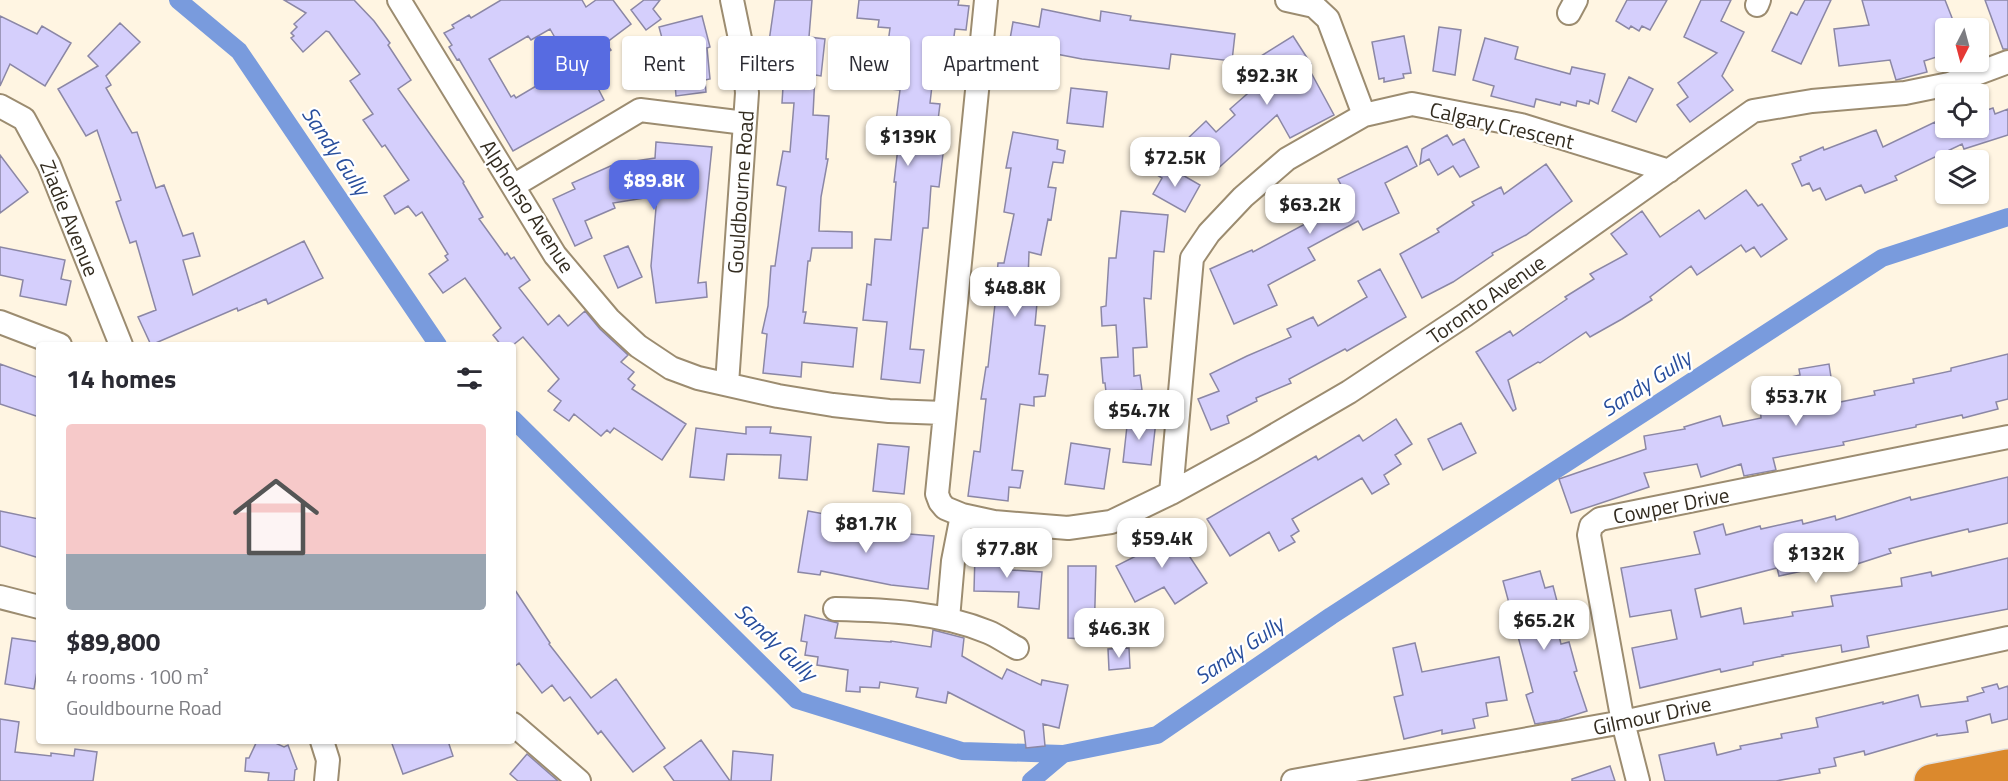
<!DOCTYPE html>
<html lang="en">
<head>
<meta charset="utf-8">
<style>
	body { margin:0; font-family:"Titillium Web",sans-serif; background:#f7f7f7; color:#2b2b33; height:100vh; display:flex; flex-direction:column; font-size:22px; white-space:nowrap }
	* { box-sizing:border-box; margin:0 }
	p { font-size:20px; color:#7c7c81 }
	.icon { flex:none; width:33px; height:33px; fill:none; stroke:currentColor; stroke-width:2; stroke-linecap:round; stroke-linejoin:round }
	.map { position:relative; flex:1; overflow:hidden }
	.side { position:absolute; left:36px; top:342px; width:480px; height:402px; display:flex; flex-direction:column; background:#fff; border-radius:6px; box-shadow:0 2px 4px #0004 }
	.side>* { flex:none }
	.hud { position:absolute; left:534px; top:36px; width:570px; height:54px; display:flex; gap:12px }
	.needle { width:39px; rotate:186deg }
	.fabs { position:absolute; left:1935px; top:18px; display:grid; gap:12px }
	.fabs a { display:grid; place-items:center; width:54px; height:54px; border-radius:6px; background:#fff; box-shadow:0 2px 4px #0004; font-size:30px }
	.price { position:absolute; translate:-50% -51px; padding:0 14px; border-radius:12px; background:#fff; color:#222; font-size:20px; line-height:39px; filter:drop-shadow(0 2px 3px #0008) }
	.price::after { content:''; position:absolute; left:50%; top:36px; width:18px; height:14px; margin-left:-9px; background:inherit; clip-path:polygon(0 0,100% 0,50% 100%) }
	.price.selected { background:#576be1; color:#fff }
	ul { padding:0; list-style:none }
	li { display:grid; align-content:center; gap:12px; height:318px; padding:0 30px }
	li+li { border-top:2px solid #e1e1e2 }
	li span { display:grid; place-items:center; height:186px; border-radius:6px; color:#555 }
	li>.icon { margin-inline-start:auto }
	span .icon { width:108px; height:108px; fill:#fffc; stroke-width:1 }
	li b { font-size:26px }
	h2 { display:flex; justify-content:space-between; align-items:center; height:72px; padding:0 30px; font-size:26px }
	.pill { padding:0 21px; border-radius:6px; background:#fff; box-shadow:0 2px 4px #0004; font-size:21px; line-height:54px }
	.pill.selected { background:#576be1; color:#fff }
	.map>svg:first-child { display:block }
</style>
</head>
<body>
<div class="map">
<svg width="2008" height="781" viewBox="0 0 2008 781">
	<rect width="100%" height="100%" fill="#fff5e2"/>
	<g fill="none" stroke-linecap="round" stroke-linejoin="round">
		<path stroke="#799bdd" stroke-width="18" d="M178 0 239 51 438 345
			M513 419 797 700 962 751 1063 754 1157 735 1331 616 1882 258 2008 217
			M1031 781 1063 754"/>
	</g>
	<path fill="#d5cffc" stroke="#8b87a5" stroke-width="1.5" fill-rule="evenodd" d="M284 0H354L374 21 390 43 388 45 411 80 398 89 464 182 463 183 483 217 479 219 505 255 507 253 511 259 514 257 530 280 519 288 548 325 559 315 568 326 585 311 600 329 628 355 621 362 634 372 628 379 635 385 632 389 686 424 662 460 614 428 610 433 607 430 601 436 574 414 569 421 554 410 561 401 548 391 559 379 523 337 513 345H501L493 335 501 328 465 278 443 293 429 274 448 260 445 256 448 254 422 212 416 216 408 206 395 214 384 196 409 180 385 145 382 147 363 120 373 114 350 81 360 74 329 32 326 31 303 52 291 38 294 36 291 33 297 27 294 24 306 13Z
		M501 0H582L586 7 596 0H613L631 24 606 43 611 50 587 67 604 100 513 151 459 59 457 60 449 47 452 45 444 33 454 28 452 25 469 15 471 18ZM550 29 573 69 548 79 516 98 514 95 511 97 489 59 528 36 531 40Z
		M644 0H660L653 9 661 19 646 30 631 10Z
		M775 0H812L809 37 825 39 821 76 815 75 813 115 829 116 826 159H828L821 197 819 231 852 232V248H812L810 261H808L803 312H806L804 323 857 328 853 367 802 362 801 377 763 373 767 334 762 333 768 306 771 266H775L786 187 777 185 783 151 790 152 794 103H782L784 71 765 69Z
		M859 0H959L958 5 969 6 966 30 955 29 953 44 937 42 930 103 940 104 934 153 943 154 939 187 931 186 928 228H923L910 349 924 350 920 383 881 379 887 322 863 320 867 284 871 285 875 239 891 240 896 182H894L900 130 895 129 900 90 882 88 890 28 878 27 879 20 857 18Z
		M1627 0H1667L1650 30 1642 26 1639 31 1631 26 1629 29 1616 21Z
		M1701 0H1731L1721 21 1744 32 1722 76 1733 90 1690 122 1677 105 1688 97 1678 83 1717 53 1684 37Z
		M1805 0H1831L1801 64 1772 51 1791 12 1797 15Z
		M1862 0H1945L1956 28H1946V54L1924 61 1927 72 1896 80 1890 60 1839 66 1834 29 1869 25Z
		M1985 0H2008V49H2003Z
		M1042 9 1100 21 1101 11 1131 16 1130 20 1235 34 1232 61 1171 54 1169 69 1082 59 1035 50 1032 67 1006 62 1013 22 1039 27Z
		M0 16 37 34 42 26 71 43 45 86 10 64 0 86Z
		M702 16 710 47 707 48 710 79 705 80 706 92 676 96 675 84 663 85 660 65 669 64 659 27Z
		M120 23 140 42 106 76 111 85 106 88 132 133 137 132 156 188 164 185 183 236 193 233 200 256 183 260 193 295 304 241 323 278 268 304 266 299 238 311 237 308 151 345 138 317 156 310 136 241 130 243 116 202 121 200 97 130 86 136 58 89 98 66 88 56Z
		M1439 27 1461 30 1455 75 1433 71Z
		M1293 36 1311 64 1308 67 1334 115 1290 138 1277 115 1213 173 1184 142 1206 121 1216 132 1235 115 1230 109 1264 79 1253 61Z
		M1404 36 1411 73 1403 74 1404 78 1384 82V78L1379 79 1372 42Z
		M1485 38 1518 47 1515 59 1570 74 1572 67 1605 74 1598 104 1590 100 1589 104 1577 101 1576 106 1561 102 1560 105 1536 99 1534 107 1491 96 1494 86 1473 80Z
		M1629 77 1653 89 1636 122 1612 111Z
		M1071 88 1107 92 1103 127 1067 123Z
		M1993 108 1995 114 2008 109V135L1964 149 1962 144 1895 176 1897 180 1865 193 1861 185 1826 200 1820 188 1813 191 1809 183 1802 186 1792 164 1801 160 1800 157 1823 147 1824 150 1876 130 1883 147 1935 122 1938 128H1978V113Z
		M1013 132 1058 140 1057 149 1065 151 1063 163 1053 162 1048 187 1056 188 1051 220 1048 219 1041 255 1029 252 1028 281H1039L1035 325 1045 326 1039 374 1048 375 1045 396 1034 397V406L1020 404 1012 470 1023 471 1020 488 1009 487 1008 501 968 496 974 451 980 452 986 399H981L986 367H988L995 304 977 303 978 286 996 288 998 263H1004L1014 214 1004 212 1011 168H1006Z
		M1447 135 1453 145 1464 139 1479 167 1460 177 1453 166 1438 175 1429 159 1420 164 1422 149Z
		M656 142 712 147 698 283 706 282 707 297 656 303 651 266 657 196 613 203 615 208 585 221 592 238 575 246 553 199 575 189 572 183 615 164 655 158Z
		M1407 146 1417 166 1385 183 1399 213 1363 230 1358 221 1308 248 1315 260 1268 285 1277 305 1234 324 1210 269 1252 250 1253 252 1307 223 1300 209 1342 187 1338 179Z
		M0 155 28 192 0 213Z
		M1160 162 1200 185 1185 212 1153 194 1162 178 1154 173Z
		M1546 164 1572 201 1526 235 1492 253 1493 255 1453 282 1422 298 1400 254 1439 232 1437 229 1474 205 1472 202 1501 187 1504 194Z
		M1746 190 1758 206 1762 204 1787 239 1761 257 1754 247 1746 252 1741 245 1697 275 1691 266 1650 297 1652 300 1622 319 1590 337 1586 332 1540 363 1538 362 1508 380 1516 409 1513 411 1476 352 1510 331 1513 336 1567 299 1565 297 1594 279 1590 274 1627 254 1611 234 1642 211 1660 237 1699 210 1705 219Z
		M1121 211 1168 215 1164 252 1154 251 1151 299 1144 298 1147 347 1133 348 1134 376 1140 375 1142 390 1106 392 1105 383H1103L1101 358 1118 357 1116 325 1102 326 1101 307 1106 306 1109 258H1116Z
		M628 246 642 277 618 288 604 256Z
		M0 247 65 260 61 279 71 281 66 305 20 296 23 280 0 275Z
		M1380 269 1406 317 1347 351 1345 349 1289 379 1291 383 1256 398 1257 401 1227 416 1229 423 1211 430 1198 399 1219 391 1210 374 1247 356 1291 337 1287 329 1313 317 1318 326 1367 297 1358 281Z
		M2008 354V399L1996 402 1998 409 1963 418 1962 415 1916 425V427L1843 442 1844 445 1773 458 1776 470 1744 476 1741 464 1701 477 1697 464 1644 473 1649 487 1571 513 1559 479 1646 449 1644 436 1685 429 1684 427 1720 416 1723 426 1761 418 1759 391 1785 389 1782 379 1800 375 1799 369 1829 364 1835 403 1875 395 1874 391 1914 383 1913 379 1951 371V368Z
		M0 364 39 378V417L0 404Z
		M1128 417 1156 421 1151 465 1123 462Z
		M1396 419 1412 444 1395 455 1401 464 1384 475 1389 484 1372 494 1362 478 1292 519 1299 531 1291 536 1295 542 1279 551 1269 532 1230 556 1207 519 1316 456 1318 460 1359 435 1363 441Z
		M1461 423 1476 453 1443 470 1428 439Z
		M746 427H771L770 433 811 437 807 480 779 478 781 455 727 454 724 480 690 477 696 428 746 434Z
		M1071 443 1110 449 1104 489 1065 484Z
		M878 444 909 447 904 494 873 491Z
		M2008 477V523L1969 532 1968 529 1919 541 1889 549 1891 553 1857 564 1856 561 1817 570 1816 568 1779 576 1777 568 1695 589 1701 617 1741 608 1744 624 1793 616 1792 612 1833 606 1831 596 1902 586 1901 578 1931 572 1932 576 2008 558V609L1867 636 1869 647 1842 652 1841 645 1782 655 1783 656 1753 662V665L1721 672 1720 669 1640 688 1632 648 1677 639 1671 610 1630 617 1621 568 1700 554 1694 532 1723 524 1726 535 1760 526 1761 529 1802 520 1803 524 1835 516 1836 520 1910 497 1911 500Z
		M0 511 39 519V558L0 546Z
		M808 511 830 515 828 524 897 536V533L934 536 928 589 891 585 821 571 820 575 798 572Z
		M1169 525 1207 583 1175 604 1164 587 1135 602 1116 566 1142 553 1138 546Z
		M975 553 1012 554V570L1042 572 1039 609 1018 607 1019 592 974 591Z
		M1068 566H1096L1094 640 1068 638Z
		M1540 571 1545 588 1553 586 1558 605 1552 607 1561 644 1569 642 1577 671 1574 672 1587 711 1559 720 1535 724 1526 695 1533 692 1503 581Z
		M513 587 550 643 549 644 591 698 616 679 665 748 633 772 601 731 598 734 570 697 564 701 552 685 542 693 519 663 513 668Z
		M805 615 838 623 835 638 891 642V641L931 647 933 630 964 638 962 656 1002 679 1007 669 1041 685 1042 680 1068 685 1059 728 1043 724 1045 746 1026 748 1024 731 948 692 946 703 916 697 918 688 880 682 879 688 860 687V692L846 691 848 670 817 665 818 657 805 655 807 642 801 641Z
		M12 638 39 642V659L34 689 5 684Z
		M1415 643 1422 672 1499 657 1507 700 1486 703 1488 716 1473 719 1475 728 1442 734V730L1404 739 1394 697 1403 695 1393 648Z
		M1129 648 1130 668 1109 670 1108 649Z
		M1997 684 1999 689 2008 686V719L1992 723 1990 714 1966 721 1968 732 1937 736V734L1865 755 1864 751 1834 758 1836 766 1819 769 1820 773 1776 781H1665L1659 755 1714 743 1717 755 1741 749 1740 746 1782 738 1781 734 1818 727 1816 718 1883 702V704L1918 695 1921 707 1968 701 1967 697 1984 692 1982 688Z
		M0 719 19 722 15 752 51 756V753L74 756 75 749 97 752 93 781H0Z
		M701 740 730 781H674L664 767Z
		M257 741H271L284 747 288 745 297 769 295 770 294 781H268L269 773 245 771 246 758H249Z
		M391 741H448L453 756 403 774Z
		M733 751 773 755 771 781H731Z
		M527 754 558 781H518L510 774Z
		M1610 766 1615 781H1572V779Z"/>
	<g fill="none" stroke-linecap="round" stroke-linejoin="round">
		<g stroke="#9c8c70" stroke-width="26">
			<path id="minor" d="M399 0 555 255 609 319 638 346 671 368 698 378 778 396 833 405 889 411 944 413
				M986 0 937 494 940 502 945 508 962 515 994 522 1068 528 1111 522 1171 493 1253 448 1349 392 1465 315 1753 111 1812 101 1905 93 1949 84 2008 62
				M1287 0 1314 6 1328 19 1364 115
				M1757 5 1759 0
				M1569 13 1576 0
				M0 106 24 119 49 165 121 345
				M513 186 640 110 745 123
				M0 322 60 345
				M727 384 747 93 744 58 732 0
				M1171 493 1192 258 1209 233 1243 197 1287 159 1364 115 1412 104 1521 125 1669 171
				M0 597 39 607
				M835 609C886 610 940 612 988 632 998 636 1007 643 1017 648
				M948 619 953 561 962 515
				M513 724 579 781
				M322 741 328 760 326 781
				M1293 781 1623 722 2008 638
				M1638 781 1623 722 1589 535 1591 526 1600 519 2008 437"/>
		</g>
		<g stroke="#e2e1e0" stroke-width="36">
			<path id="highway" d="M1931 781 2008 766"/>
		</g>
		<use href="#minor" stroke="#fff" stroke-width="22"/>
		<use href="#highway" stroke="#db892d" stroke-width="33"/>
	</g>
	<g text-anchor="middle" dominant-baseline="central" stroke-width="4.5" stroke-linejoin="round" paint-order="stroke">
		<g font-size="21" fill="#332c20" stroke="#fff">
			<text transform="translate(1502 125) rotate(13)">Calgary Crescent</text>
			<text transform="translate(740 192) rotate(-86)">Gouldbourne Road</text>
			<text transform="translate(528 206) rotate(57)">Alphonso Avenue</text>
			<text transform="translate(70 218) rotate(68)">Ziadie Avenue</text>
			<text transform="translate(1486 299) rotate(-35)">Toronto Avenue</text>
			<text transform="translate(1671 505) rotate(-11)">Cowper Drive</text>
			<text transform="translate(1652 715) rotate(-12)">Gilmour Drive</text>
		</g>
		<g font-size="22" font-style="italic" fill="#284e9c" stroke="#fff">
			<text transform="translate(336 151) rotate(56)">Sandy Gully</text>
			<text transform="translate(1646 383) rotate(-33)">Sandy Gully</text>
			<text transform="translate(776 642) rotate(43)">Sandy Gully</text>
			<text transform="translate(1239 650) rotate(-34)">Sandy Gully</text>
		</g>
	</g>
</svg>
<div class="fabs">
<a><svg class="needle" viewBox="-14 -14 28 28"><path d="M0-13l5 13h-10z" fill="#e53935"/><path d="M0 13l5-13h-10z" fill="#7c7c81"/></svg></a>
<a><svg class="icon" aria-label="locate" viewBox="0 0 24 24"><circle cx="12" cy="12" r="6"/><path d="M12 2v4M12 18v4M2 12h4M18 12h4"/></svg></a>
<a><svg class="icon" aria-label="layers" viewBox="0 0 24 24"><path d="M12 4l9 5-9 5-9-5zM3 14l9 5 9-5"/></svg></a>
</div>
<b class="price" style="left:1267px;top:106px">$92.3K</b>
<b class="price" style="left:908px;top:167px">$139K</b>
<b class="price" style="left:1175px;top:188px">$72.5K</b>
<b class="price selected" style="left:654px;top:211px">$89.8K</b>
<b class="price" style="left:1310px;top:235px">$63.2K</b>
<b class="price" style="left:1015px;top:318px">$48.8K</b>
<b class="price" style="left:1796px;top:427px">$53.7K</b>
<b class="price" style="left:1139px;top:441px">$54.7K</b>
<b class="price" style="left:866px;top:554px">$81.7K</b>
<b class="price" style="left:1162px;top:569px">$59.4K</b>
<b class="price" style="left:1007px;top:579px">$77.8K</b>
<b class="price" style="left:1816px;top:584px">$132K</b>
<b class="price" style="left:1544px;top:651px">$65.2K</b>
<b class="price" style="left:1119px;top:659px">$46.3K</b>
<div class="hud">
<a class="pill selected">Buy</a>
<a class="pill">Rent</a>
<a class="pill">Filters</a>
<a class="pill">New</a>
<a class="pill">Apartment</a>
</div>
<section class="side">
<h2>14 homes<svg class="icon" aria-label="filters" viewBox="0 0 24 24"><path d="M4 7h16M4 17h16"/><circle cx="9" cy="7" r="2"/><circle cx="15" cy="17" r="2"/></svg></h2>
<ul>
<li><span style="background:linear-gradient(#f6c9c9 70%,#9aa5b1 0)"><svg class="icon" aria-label="home" viewBox="0 0 24 24"><path d="M3 11l9-7 9 7M6 9v11h12V9"/></svg></span><div><b>$89,800</b><p>4 rooms · 100 m²</p><p>Gouldbourne Road</p></div></li>
</ul>
</section>
</div>
</body>
</html>
